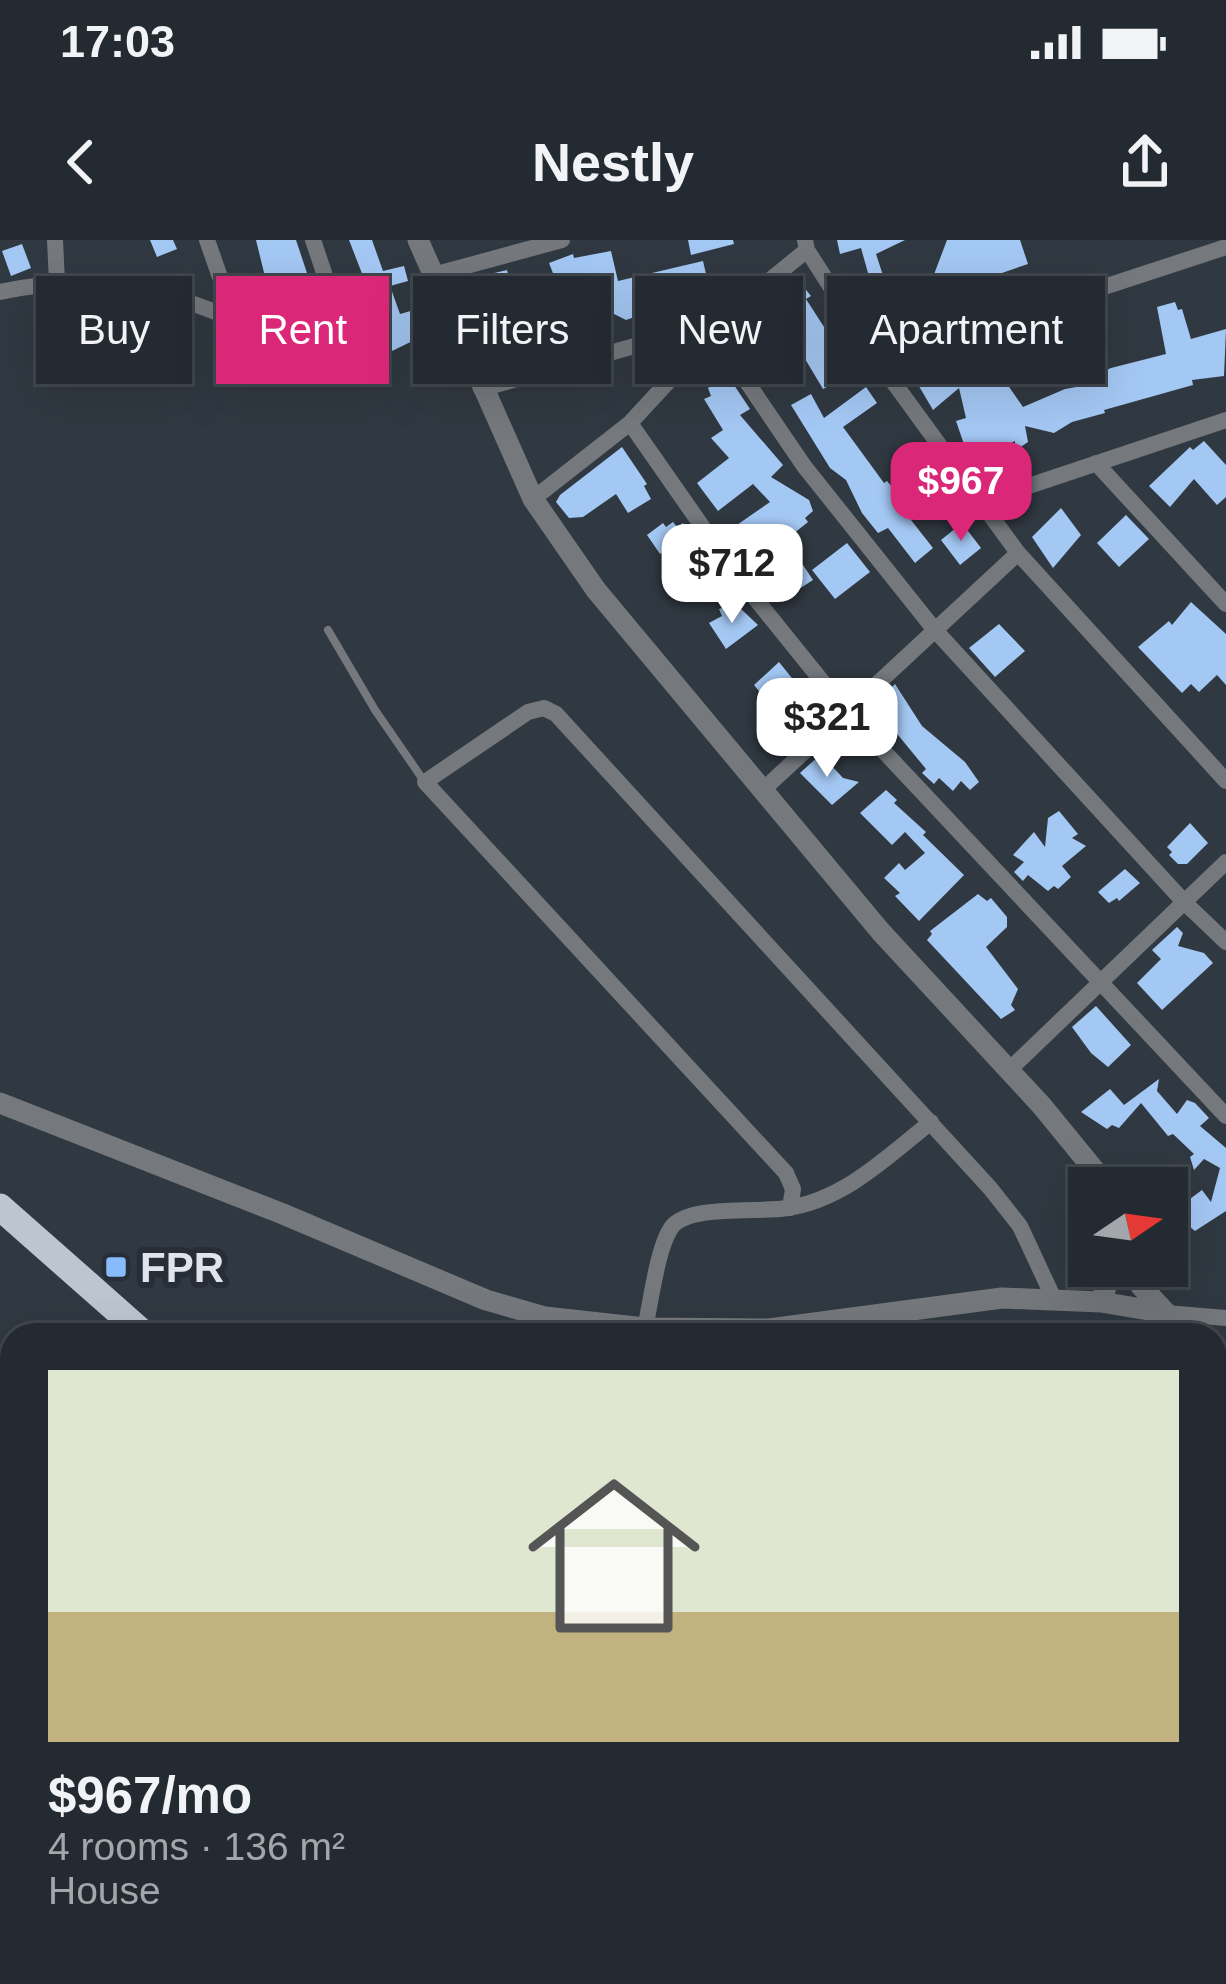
<!DOCTYPE html>
<html lang="en">
<head>
<meta charset="utf-8">
<style>
	body { margin:0; font-family:Arial,sans-serif; background:#2c3239; color:#f1f3f6; height:100vh; display:flex; flex-direction:column; font-size:45px; white-space:nowrap }
	* { box-sizing:border-box; margin:0 }
	p { font-size:39px; color:#a3a7ab }
	.icon { flex:none; width:66px; height:66px; fill:none; stroke:currentColor; stroke-width:2; stroke-linecap:round; stroke-linejoin:round }
	.map { position:relative; flex:1; overflow:hidden }
	.panel { position:absolute; left:0px; top:1083px; width:1227px; height:663px; display:flex; flex-direction:column; background:#242a31; border-radius:36px 36px 0 0; box-shadow:0 12px 48px #0002,0 0 0 3px #41464d }
	.panel>* { flex:none }
	.hud { position:absolute; left:36px; top:36px; width:1155px; height:108px; display:flex; gap:24px }
	.needle { width:78px; rotate:77deg }
	.fabs { position:absolute; left:1068px; top:927px; display:grid; gap:24px }
	.fabs a { display:grid; place-items:center; width:120px; height:120px; border-radius:0px; background:#242a31; box-shadow:0 12px 48px #0002,0 0 0 3px #41464d; font-size:60px }
	.price { position:absolute; translate:-50% -102px; padding:0 27px; border-radius:24px; background:#fff; color:#222; font-size:39px; line-height:78px; filter:drop-shadow(0 3px 6px #0008) }
	.price::after { content:''; position:absolute; left:50%; top:72px; width:36px; height:27px; margin-left:-18px; background:inherit; clip-path:polygon(0 0,100% 0,50% 100%) }
	.price.active { background:#db2777; color:#fff }
	ul { padding:0; list-style:none }
	li { display:grid; align-content:center; gap:24px; height:636px; padding:0 48px }
	li span { display:grid; place-items:center; height:372px; border-radius:0px; color:#555 }
	li>.icon { margin-inline-start:auto }
	span .icon { width:216px; height:216px; fill:#fffc; stroke-width:1 }
	li b { font-size:51px }
	.pill { padding:0 42px; border-radius:0px; background:#242a31; box-shadow:0 12px 48px #0002,0 0 0 3px #41464d; font-size:42px; line-height:108px }
	.pill.active { background:#db2777; color:#fff }
	.status { display:flex; justify-content:space-between; align-items:center; height:84px; padding:0 60px; background:#242a31; direction:ltr }
	.status svg { height:33px; fill:currentColor }
	header { display:flex; justify-content:space-between; align-items:center; height:156px; padding:0 48px; background:#242a31; font-size:54px; font-weight:800 }
	.map>svg:first-child { display:block }
</style>
</head>
<body>
<div class="status"><b>17:03</b><svg viewBox="0 0 49 12"><path d="M0 12V9h3v3zM5 12V6h3v6zM10 12V3h3v9zM15 12V0h3v12zM26 1h20v11H26zM47 4h2v5h-2z"/></svg></div>
<header><svg class="icon" aria-label="back" viewBox="0 0 24 24"><path d="M15 5l-7 7 7 7"/></svg>Nestly<svg class="icon" aria-label="share" viewBox="0 0 24 24"><path d="M12 15V3M7 8l5-5 5 5M5 13v7h14v-7"/></svg></header>
<div class="map">
<svg width="1226" height="1744" viewBox="0 0 1226 1744">
	<rect width="100%" height="100%" fill="#303841"/>
	<path fill="#395d88" d="M13 1734H238L239 1744H16Z"/>
	<path fill="#a4c8f4" d="M150 0H173L177 9 157 17Z
		M256 0H296L320 72 305 76 297 51 270 57Z
		M349 0H372L383 31 404 26 408 41 390 46 400 74 421 68 427 94 392 111Z
		M688 0H733L734 4 691 15Z
		M837 0H905L876 14 892 63 862 73 846 40 868 33 861 8 840 14Z
		M947 0H1020L1028 24 949 51 946 42 933 37Z
		M22 4 31 28 11 36 2 11Z
		M611 11 618 41 703 21 710 51 626 80 612 73 597 89H565L568 97 547 102 544 94 513 105 499 63 493 64 486 35 507 30 518 71 563 59 549 23 573 14 574 18Z
		M795 36 811 56 806 59 853 132 823 149 783 82 746 98 740 82Z
		M1175 62 1178 70 1182 69 1191 99 1226 89 1224 136 1192 140 1193 145 1104 170 1105 173 1072 182 1054 193 1025 186 1028 202 1015 211V201L988 212 990 216 969 219 956 181 966 178 959 148 933 170 910 131 938 118 944 129 1011 100 1015 111 1022 108 1027 117 1056 88 1073 123 1034 133 1037 139 1007 144 1023 167 1065 149 1093 144 1091 137 1111 128 1166 114 1157 67Z
		M728 136 750 169 740 175 783 225 771 237 809 260 813 271 805 278 808 282 793 294 783 285 749 309 734 287 770 262 753 244 718 271 697 243 729 218 711 198 723 190 704 159 711 156 708 148Z
		M866 147 877 163 843 187 884 243 887 241 899 255 929 233 945 256 911 280 933 308 915 323 888 288 878 293 862 273 846 240 830 228 791 165 811 154 824 178Z
		M1204 201 1226 225V257L1217 265 1194 239 1170 267 1149 246 1190 207 1193 210Z
		M622 207 647 244 644 246 651 259 628 273 616 254 583 277 569 278 556 262 560 255Z
		M1061 268 1081 295 1053 328 1032 297Z
		M1126 275 1149 299 1119 327 1097 303Z
		M673 282 677 287 683 283 690 292 660 314 647 295 663 283 666 287Z
		M962 283 981 308 960 325 941 300Z
		M847 303 870 332 835 359 812 330Z
		M695 315 714 344 695 356 680 333 684 330 680 325Z
		M797 316 813 340 785 358 770 334Z
		M1191 362 1226 394V445L1217 435 1199 452 1191 444 1182 453 1138 407 1169 381 1172 385Z
		M728 366 733 371 740 368 758 385 726 409 709 383 722 376 719 369Z
		M999 384 1025 411 995 437 969 408Z
		M779 422 808 458 782 479 754 445Z
		M895 444 922 486 965 522 979 542 970 550 961 541 953 551 939 538 934 544 922 533 926 529 884 478 876 484 865 473Z
		M821 514 843 538 859 542 832 565 800 533Z
		M886 550 897 560 894 563 926 592 923 595 964 635 919 681 895 656 900 653 884 638 899 623 905 630 925 613 905 592 892 605 860 573Z
		M1059 571 1078 594 1072 598 1086 606 1062 626 1071 637 1058 649 1054 646 1048 651 1028 635 1023 641 1014 632 1024 622 1013 615 1034 592 1045 607 1048 578Z
		M1190 583 1208 603 1187 624H1178L1169 615 1172 612 1167 607Z
		M1125 629 1140 643 1119 661 1117 658 1109 663 1098 652Z
		M978 654 987 661 991 658 1007 677V687L986 707 1018 749 1011 765 1015 770 1001 779 927 700 932 694 930 691Z
		M1177 687 1183 693 1178 706 1204 713 1213 723 1162 770 1137 743 1161 719 1152 710Z
		M1096 766 1131 805 1108 827 1091 813 1072 787Z
		M1159 839 1157 851 1177 874 1187 860 1195 863 1209 878 1200 886 1226 908V971L1195 991 1180 979 1183 971 1179 967 1202 950 1211 962 1220 928 1204 919 1194 930 1190 917 1194 914 1173 894 1168 896 1141 863 1119 888 1112 885 1107 889 1081 872 1110 849 1124 865Z"/>
	<g fill="none" stroke-linecap="round" stroke-linejoin="round">
		<path stroke="#666d75" stroke-width="3" stroke-dasharray="9 9" stroke-linecap="butt" d="M71 1744 74 1734
			M183 1744 184 1738 192 1734"/>
		<path stroke="#75797d" stroke-width="8" d="M328 390 375 470 424 541"/>
		<path stroke="#75797d" stroke-width="16" d="M55 0 57 42
			M207 0 235 80
			M433 35 562 0
			M0 52C90 32 180 50 260 93 287 107 312 132 342 137L353 130 354 122 313 0
			M878 121 1226 7
			M481 149 688 91 713 92 804 226 934 389 1185 663 1226 702
			M630 183 734 332 846 471 1226 876
			M1096 223 1226 364
			M533 259 630 183 738 66 807 10
			M984 261 1226 180
			M1018 313 1226 541
			M764 549 1018 313 878 121 807 10 805 0
			M1008 831 1226 622
			M790 968 793 949 786 933 425 542 528 472 544 468 556 474 990 948 1020 986 1054 1059
			M1166 1073 1226 1078
			M645 1088C651 1062 657 1009 671 988 687 964 760 973 788 968 845 959 887 917 931 882
			M1215 1201 1226 1195
			M1215 1362 1226 1356"/>
		<path stroke="#75797d" stroke-width="21" d="M418 0 533 259 596 350 881 692 1042 866 1109 948
			M0 863 283 974 486 1060 545 1077 645 1088 769 1089 1002 1058 1101 1062 1166 1073
			M1133 1026 1141 1046 1166 1073
			M1101 1062 1113 1026"/>
		<path stroke="#bdc6d0" stroke-width="27" d="M0 967 145 1095
			M713 1734 714 1744
			M733 1734V1744"/>
	</g>
	<rect fill="#87bbfb" stroke="#272e37" stroke-width="4.5" x="104" y="1015" width="24" height="24" rx="6"/>
	<g text-anchor="middle" dominant-baseline="central" stroke-width="12" stroke-linejoin="round" paint-order="stroke">
		<g font-size="42" font-weight="bold" fill="#e0e5eb" stroke="#272e37" text-anchor="start">
			<text x="140" y="1027">FPR</text>
		</g>
	</g>
</svg>
<div class="fabs">
<a><svg class="needle" viewBox="-14 -14 28 28"><path d="M0-13l5 13h-10z" fill="#e53935"/><path d="M0 13l5-13h-10z" fill="#a3a7ab"/></svg></a>
</div>
<b class="price active" style="left:961px;top:304px">$967</b>
<b class="price" style="left:732px;top:386px">$712</b>
<b class="price" style="left:827px;top:540px">$321</b>
<div class="hud">
<a class="pill">Buy</a>
<a class="pill active">Rent</a>
<a class="pill">Filters</a>
<a class="pill">New</a>
<a class="pill">Apartment</a>
</div>
<section class="panel">
<ul>
<li><span style="background:linear-gradient(#dfe7d0 65%,#c2b280 0)"><svg class="icon" aria-label="home" viewBox="0 0 24 24"><path d="M3 11l9-7 9 7M6 9v11h12V9"/></svg></span><div><b>$967/mo</b><p>4 rooms · 136 m²</p><p>House</p></div></li>
</ul>
</section>
</div>
</body>
</html>
